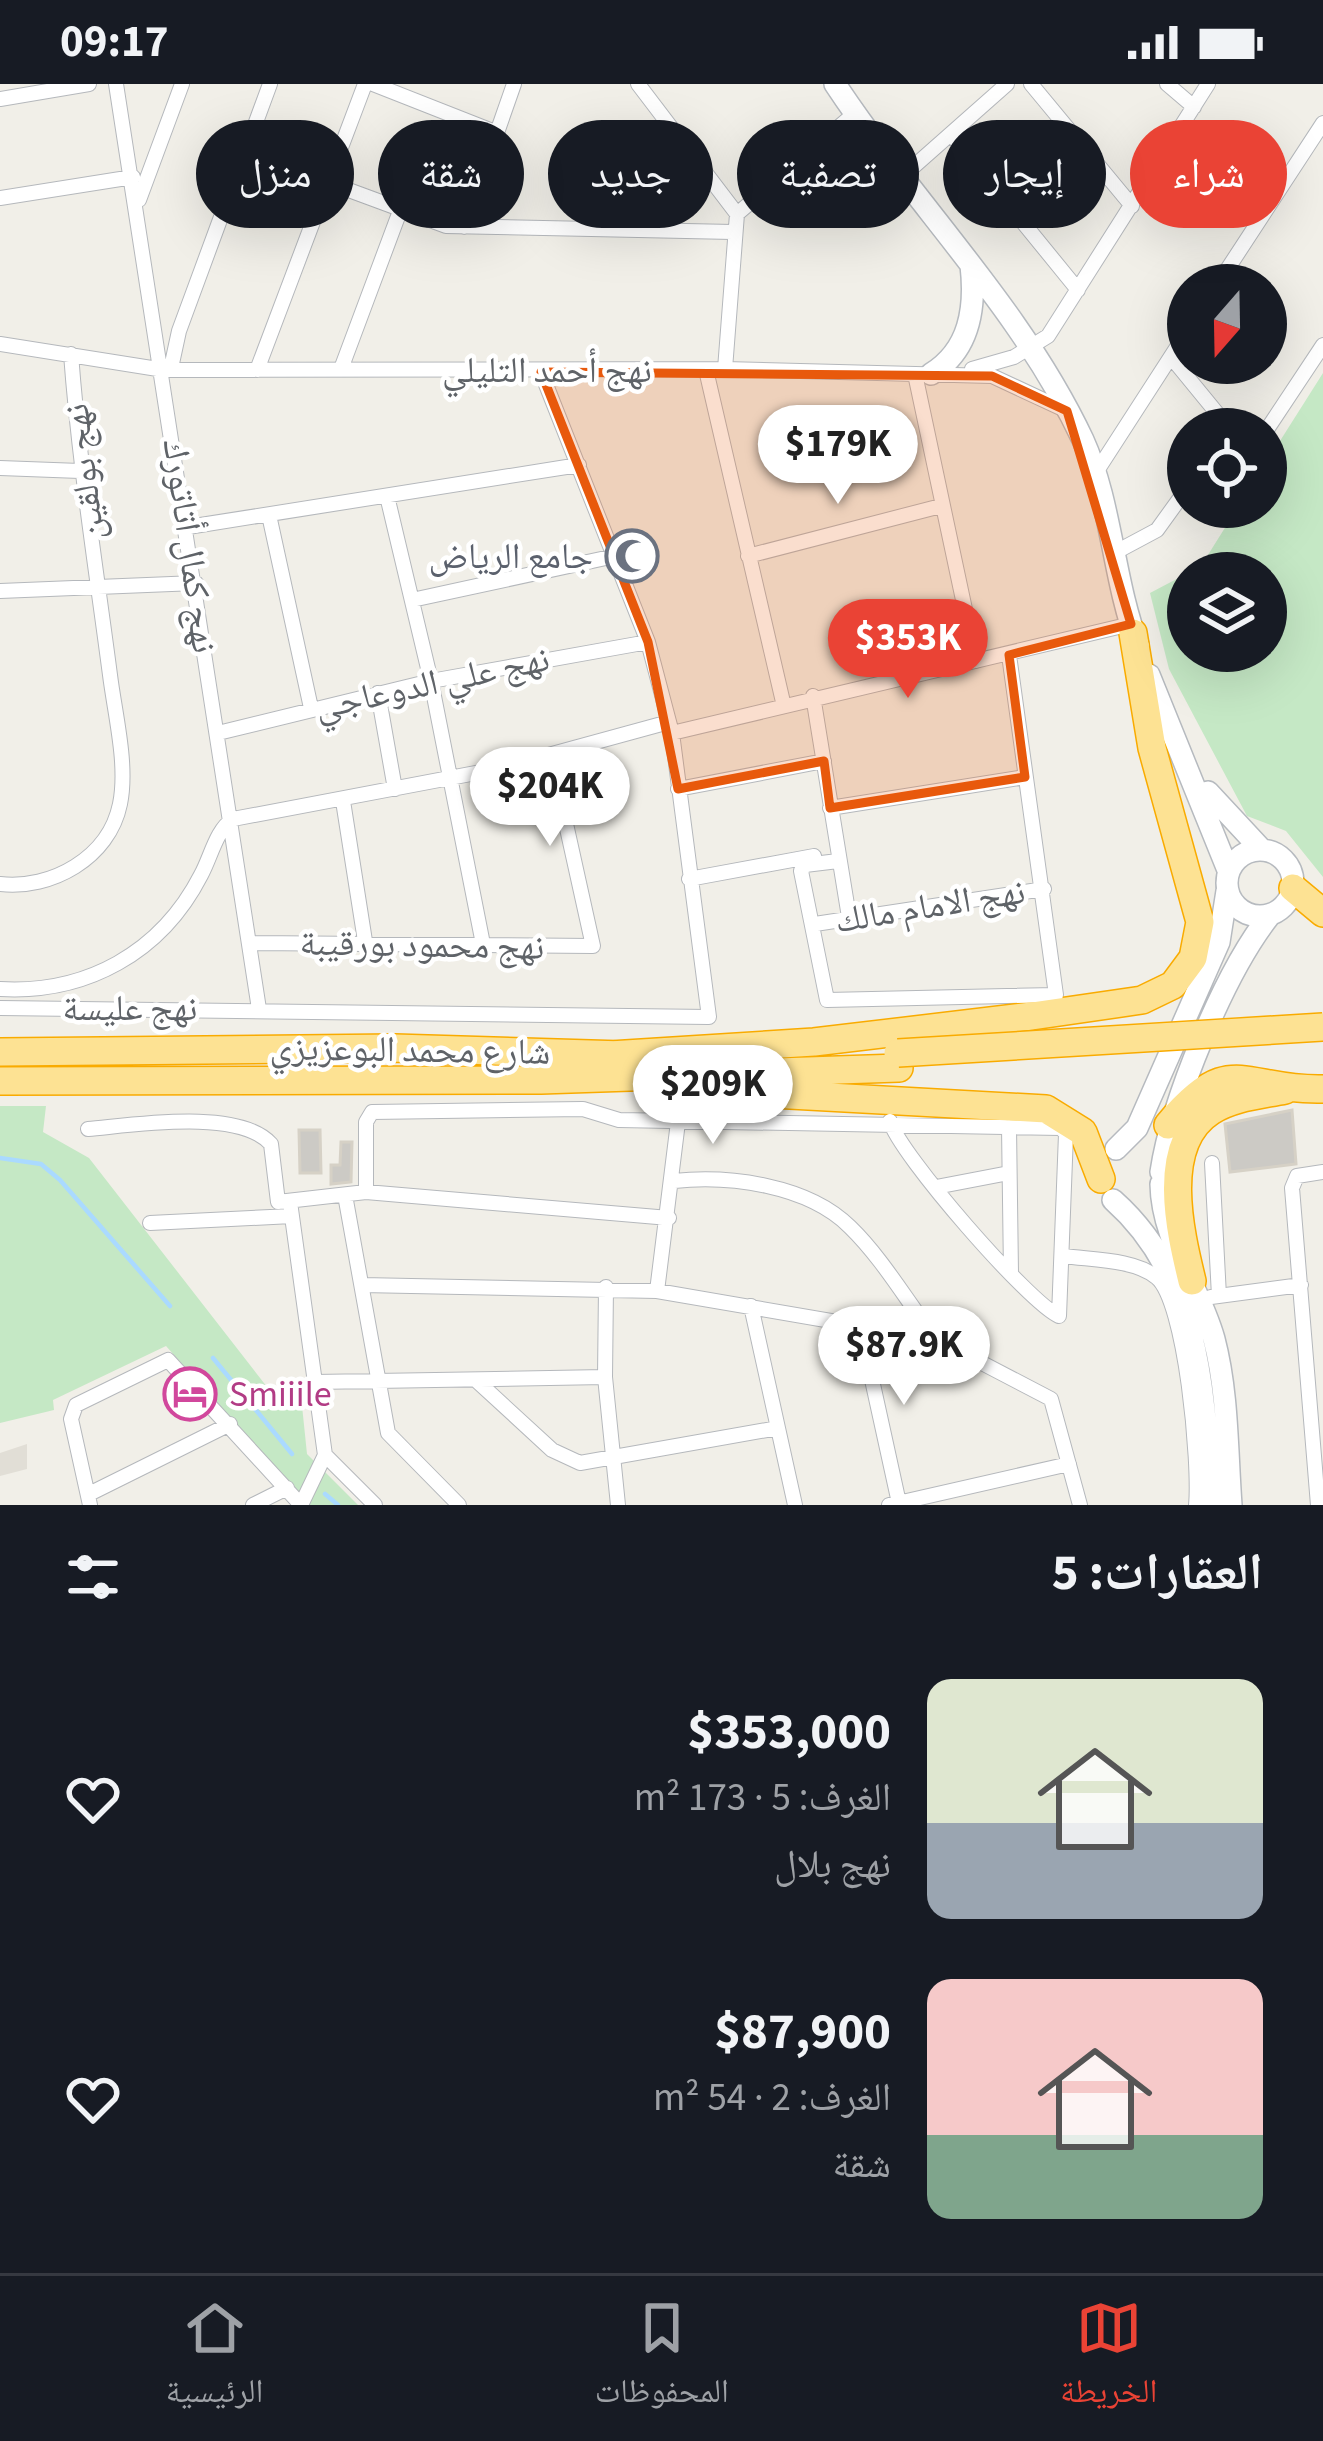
<!DOCTYPE html>
<html lang="ar">
<head>
<meta charset="utf-8">
<style>
	body { margin:0; font-family:"Source Sans 3","Noto Naskh Arabic",sans-serif; background:#20242c; color:#f1f3f6; direction:rtl; height:100vh; display:flex; flex-direction:column; font-size:45px; white-space:nowrap }
	* { box-sizing:border-box; margin:0 }
	p { font-size:39px; color:#9ea1a6 }
	.icon { flex:none; width:66px; height:66px; fill:none; stroke:currentColor; stroke-width:2; stroke-linecap:round; stroke-linejoin:round }
	.map { position:relative; height:1421px; overflow:hidden; direction:ltr }
	.sheet { display:flex; flex-direction:column; background:#171b24; flex:1 }
	.sheet>* { flex:none }
	.top-card { position:absolute; left:36px; top:36px; width:1251px; height:108px; direction:rtl; display:flex; gap:24px }
	.needle { width:78px; rotate:200deg }
	.buttons { position:absolute; left:1167px; top:180px; display:grid; gap:24px }
	.buttons a { display:grid; place-items:center; width:120px; height:120px; border-radius:50%; background:#171b24; box-shadow:0 12px 48px #0002; font-size:60px }
	.price { position:absolute; translate:-50% -102px; padding:0 27px; border-radius:42px; background:#fff; color:#222; font-size:39px; line-height:78px; filter:drop-shadow(0 3px 6px #0008) }
	.price::after { content:''; position:absolute; left:50%; top:72px; width:36px; height:27px; margin-left:-18px; background:inherit; clip-path:polygon(0 0,100% 0,50% 100%) }
	.price.current { background:#ea4335; color:#fff }
	ul { padding:0; list-style:none }
	li { display:flex; align-items:center; gap:36px; height:300px; padding:0 60px }
	li span { display:grid; place-items:center; flex:none; width:336px; height:240px; border-radius:24px; color:#555 }
	li>.icon { margin-inline-start:auto }
	span .icon { width:144px; height:144px; fill:#fffc; stroke-width:1 }
	li b { font-size:51px }
	h2 { display:flex; justify-content:space-between; align-items:center; height:144px; padding:0 60px; font-size:51px }
	.chip { padding:0 42px; border-radius:54px; background:#171b24; box-shadow:0 12px 48px #0002; font-size:42px; line-height:108px }
	.chip.current { background:#ea4335; color:#fff }
	.status { display:flex; justify-content:space-between; align-items:center; height:84px; padding:0 60px; background:#171b24; direction:ltr }
	.status svg { height:33px; fill:currentColor }
	.tab-bar { display:flex; justify-content:space-around; align-items:center; height:168px; border-top:3px solid #363941; background:#171b24; font-size:33px; color:#9ea1a6 }
	.tab-bar a { display:grid; justify-items:center; gap:6px }
	.tab-bar .current { color:#ea4335 }
	.map>svg:first-child { display:block }
</style>
</head>
<body>
<div class="status"><b>09:17</b><svg viewBox="0 0 49 12"><path d="M0 12V9h3v3zM5 12V6h3v6zM10 12V3h3v9zM15 12V0h3v12zM26 1h20v11H26zM47 4h2v5h-2z"/></svg></div>
<div class="map">
<svg width="1323" height="1421" viewBox="0 0 1323 1421">
	<rect width="100%" height="100%" fill="#f1efe8"/>
	<path fill="#e1ded6" d="M27 1360V1385L0 1392V1369Z"/>
	<path fill="#c5e8c5" d="M1323 289V793L1286 747 1247 732 1169 585 1150 509 1188 489V567H1266V489H1188L1201 482 1238 423H1266V379Z
		M0 1022H46L43 1048 89 1074 278 1317 301 1312 307 1370 358 1421H307L166 1262 53 1316 54 1326 0 1339Z"/>
	<g fill="none" stroke-linecap="round" stroke-linejoin="round">
		<path stroke="#aadaff" stroke-width="4.5" d="M0 1074 41 1080 60 1096 170 1222
			M213 1274 292 1370
			M325 1410 338 1421"/>
	</g>
	<path fill="#cccac5" stroke="#d6d1c6" stroke-width="3" d="M1292 1026 1296 1080 1230 1088 1225 1040Z
		M299 1046H320L321 1089H300Z
		M341 1058H352L351 1098 331 1100V1081H340Z"/>
	<g fill="none" stroke-linecap="round" stroke-linejoin="round">
		<g stroke="#b5b8bc" stroke-width="16">
			<path id="street" d="M116 0 259 925
				M373 0 495 48
				M638 0 737 130
				M1031 0 1132 122
				M1167 0 1194 23
				M0 15 89 0
				M951 50 1078 206
				M903 92 1007 0
				M327 98 446 142 733 148
				M0 114 133 93
				M139 116 182 0
				M464 143 514 0
				M1217 201 1323 39
				M0 260 164 286 725 285 992 292 1065 326
				M1171 273 1230 345
				M171 284 179 247 270 0
				M341 285 400 127
				M725 285 737 130 855 29
				M972 285 1014 273 1048 252 1208 0
				M257 286 365 0
				M706 286 783 618
				M915 290 976 577
				M1266 347 1323 261
				M0 384 80 387
				M1095 390 1188 246
				M387 412 431 597 483 860
				M269 431 311 624
				M188 443 579 381
				M1114 469 1157 446 1188 403
				M748 472 941 422
				M0 507 196 499
				M412 516 615 472
				M378 609 395 705
				M813 612 849 833
				M218 649 431 597 648 558
				M672 649 1131 540
				M678 705 824 677
				M343 717 365 857
				M830 724 1025 693
				M233 735 497 685 669 638
				M838 777 805 781 801 787 827 916 1056 911 1009 571
				M689 795 814 772
				M0 800C51 806 109 774 120 720 128 681 115 631 110 591 96 484 79 378 71 270
				M815 840 1044 805
				M250 859 593 862 551 672
				M0 905C86 910 161 869 201 791 211 773 216 746 233 735
				M0 924 709 933 672 649 648 558 541 288
				M1009 1043 1011 1189
				M88 1045C134 1041 239 1024 271 1060L278 1118 366 1108 669 1134
				M1212 1079 1219 1212
				M674 1097C729 1091 808 1101 850 1143 883 1175 908 1219 936 1255
				M936 1103 1009 1089
				M366 1108V1038L372 1028 583 1025 619 1036 1061 1044 1066 1050 1059 1232C1030 1220 899 1070 890 1037
				M345 1111 388 1349 459 1421
				M290 1118 325 1371 301 1421
				M150 1139 292 1132
				M1064 1172C1091 1176 1134 1175 1156 1193 1186 1216 1200 1382 1196 1421
				M362 1201 657 1207 936 1255 1051 1315 1080 1421
				M606 1203 605 1293 618 1421
				M657 1207 678 1038
				M1211 1213 1301 1201
				M751 1222 795 1421
				M860 1241 899 1419
				M477 1297 552 1366 580 1379 778 1344
				M315 1298 605 1293
				M325 1371 375 1421
				M89 1410 230 1340
				M90 1421 71 1335 76 1321 168 1276 301 1421
				M253 1421 287 1404
				M889 1421 1069 1380
				M1318 1421 1292 1104 1297 1092 1323 1088"/>
		</g>
		<g stroke="#b6babf" stroke-width="24">
			<path id="secondary" d="M835 0C915 121 1021 224 1083 356 1112 420 1113 496 1138 561
				M931 290C970 266 976 224 971 181
				M1149 591 1228 786
				M1208 708 1261 765
				M1227 799a33 33 0 1 1 66 0a33 33 0 1 1-66 0Z
				M1116 1065 1137 1044 1219 858 1227 807
				M1161 1088C1172 1016 1224 889 1270 831
				M1161 1100C1162 1157 1199 1201 1214 1255 1228 1308 1227 1367 1231 1421
				M1113 1116C1202 1195 1204 1311 1211 1421"/>
		</g>
		<g stroke="#f9ab00" stroke-width="30">
			<path id="highway" d="M1293 804 1323 829
				M0 968 395 964 624 971
				M610 971 814 958 1032 932 1142 916 1173 901 1193 874 1200 838 1152 664 1133 549
				M0 997 541 996 899 984
				M719 1007 1046 1025 1083 1048 1101 1095
				M1168 1041C1231 965 1242 1007 1323 1005
				M1192 1197C1180 1148 1159 1060 1211 1027 1233 1013 1261 1011 1285 1006"/>
		</g>
		<use href="#street" stroke="#fff" stroke-width="14"/>
		<use href="#secondary" stroke="#fff" stroke-width="21"/>
		<use href="#highway" stroke="#fde293" stroke-width="27"/>
		<g stroke="#f9ab00" stroke-width="30" stroke-linecap="butt">
			<path id="highway-bridge" d="M898 969 1323 943"/>
		</g>
		<use href="#highway-bridge" stroke="#fde293" stroke-width="27"/>
	</g>
	<path fill="#e8590c" fill-opacity="0.2" stroke="#e8590c" stroke-width="9" stroke-linejoin="round" d="M541 288 992 292 1067 327 1131 540 1009 571 1025 693 830 724 824 677 678 705 648 558Z"/>
	<defs>
		<g id="mosque-ring" transform="scale(2.7)"><circle r="9.5" fill="#fff" stroke="#6b7280" stroke-width="1.5"/><path d="M3.5-4.9A6 6 0 1 0 3.5 4.9A5 5 0 1 1 3.5-4.9Z" fill="#6b7280"/></g>
		<g id="hotel-ring" transform="scale(2.7)"><circle r="9.5" fill="#fff" stroke="#d1479c" stroke-width="1.5"/><path d="M-6-4.5h1.5V1H6V5H4.5V3h-9V5H-6ZM-4 0a1.8 1.8 0 1 1 3.6 0ZM.5 0V-2.5h3Q6-2.5 6 0Z" fill="#d1479c"/></g>
	</defs>
	<g fill-rule="evenodd">
		<use href="#mosque-ring" x="632" y="472"/>
		<use href="#hotel-ring" x="190" y="1310"/>
	</g>
	<g text-anchor="middle" dominant-baseline="central" stroke-width="9" stroke-linejoin="round" paint-order="stroke">
		<g font-size="36" fill="#5f6368" stroke="#fff">
			<text x="547" y="286">نهج أحمد التليلي</text>
			<text transform="translate(84 388) rotate(-97)">نهج بولقين</text>
			<text transform="translate(190 462) rotate(82)">نهج كمال أتاتورك</text>
			<text transform="translate(432 599) rotate(-12)">نهج علي الدوعاجي</text>
			<text transform="translate(930 822) rotate(-9)">نهج الامام مالك</text>
			<text transform="translate(422 861) rotate(1)">نهج محمود بورقيبة</text>
			<text x="130" y="924">نهج عليسة</text>
			<text transform="translate(410 966) rotate(1)">شارع محمد البوعزيزي</text>
		</g>
		<g font-size="36" fill="#5b616d" stroke="#fff" text-anchor="end">
			<text x="593" y="472">جامع الرياض</text>
		</g>
		<g font-size="36" fill="#b23c85" stroke="#fff" text-anchor="start">
			<text x="229" y="1310">Smiiile</text>
		</g>
	</g>
</svg>
<div class="buttons">
<a><svg class="needle" viewBox="-14 -14 28 28"><path d="M0-13l5 13h-10z" fill="#e53935"/><path d="M0 13l5-13h-10z" fill="#9ea1a6"/></svg></a>
<a><svg class="icon" aria-label="locate" viewBox="0 0 24 24"><circle cx="12" cy="12" r="6"/><path d="M12 2v4M12 18v4M2 12h4M18 12h4"/></svg></a>
<a><svg class="icon" aria-label="layers" viewBox="0 0 24 24"><path d="M12 4l9 5-9 5-9-5zM3 14l9 5 9-5"/></svg></a>
</div>
<b class="price" style="left:838px;top:423px">$179K</b>
<b class="price current" style="left:908px;top:617px">$353K</b>
<b class="price" style="left:550px;top:765px">$204K</b>
<b class="price" style="left:713px;top:1063px">$209K</b>
<b class="price" style="left:904px;top:1324px">$87.9K</b>
<div class="top-card">
<a class="chip current">شراء</a>
<a class="chip">إيجار</a>
<a class="chip">تصفية</a>
<a class="chip">جديد</a>
<a class="chip">شقة</a>
<a class="chip">منزل</a>
</div>
</div>
<section class="sheet">
<h2>العقارات: 5<svg class="icon" aria-label="filters" viewBox="0 0 24 24"><path d="M4 7h16M4 17h16"/><circle cx="9" cy="7" r="2"/><circle cx="15" cy="17" r="2"/></svg></h2>
<ul>
<li><span style="background:linear-gradient(#dfe7d0 60%,#9aa5b1 0)"><svg class="icon" aria-label="home" viewBox="0 0 24 24"><path d="M3 11l9-7 9 7M6 9v11h12V9"/></svg></span><div><b>$353,000</b><p>الغرف: 5 · 173 m²</p><p>نهج بلال</p></div><svg class="icon" aria-label="heart" viewBox="0 0 24 24"><path d="M12 20l-8-8c-3-5 5-10 8-4 3-6 11-1 8 4z"/></svg></li>
<li><span style="background:linear-gradient(#f6c9c9 65%,#7fa58c 0)"><svg class="icon" aria-label="home" viewBox="0 0 24 24"><path d="M3 11l9-7 9 7M6 9v11h12V9"/></svg></span><div><b>$87,900</b><p>الغرف: 2 · 54 m²</p><p>شقة</p></div><svg class="icon" aria-label="heart" viewBox="0 0 24 24"><path d="M12 20l-8-8c-3-5 5-10 8-4 3-6 11-1 8 4z"/></svg></li>
</ul>
</section>
<nav class="tab-bar">
<a class="current"><svg class="icon" aria-label="map" viewBox="0 0 24 24"><path d="M3 6l6-2 6 2 6-2v14l-6 2-6-2-6 2zM9 4v14M15 6v14"/></svg>الخريطة</a>
<a><svg class="icon" aria-label="saved" viewBox="0 0 24 24"><path d="M7 4h10v16l-5-4-5 4z"/></svg>المحفوظات</a>
<a><svg class="icon" aria-label="home" viewBox="0 0 24 24"><path d="M3 11l9-7 9 7M6 9v11h12V9"/></svg>الرئيسية</a>
</nav>
</body>
</html>
